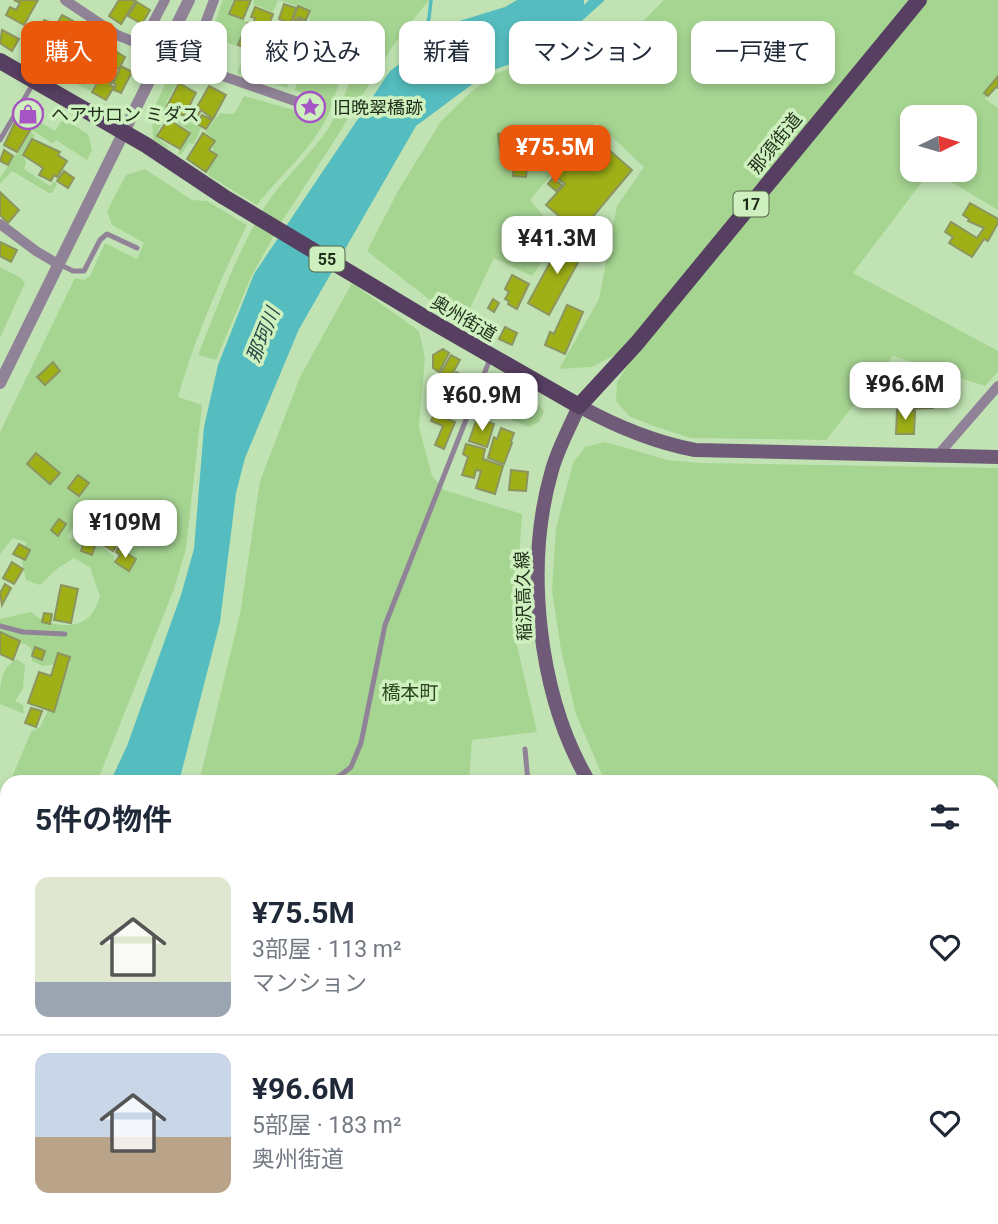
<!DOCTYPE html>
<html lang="ja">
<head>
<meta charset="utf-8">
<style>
	body { margin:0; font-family:Roboto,"Noto Sans JP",sans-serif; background:#f6f6f7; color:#1f2937; height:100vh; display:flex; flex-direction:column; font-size:26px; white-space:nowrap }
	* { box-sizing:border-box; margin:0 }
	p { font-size:23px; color:#747a83 }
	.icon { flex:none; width:38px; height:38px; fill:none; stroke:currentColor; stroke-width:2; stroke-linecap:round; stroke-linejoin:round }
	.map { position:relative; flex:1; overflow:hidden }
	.side { position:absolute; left:0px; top:775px; width:999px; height:450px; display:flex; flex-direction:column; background:#fff; border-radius:21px 21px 0 0; box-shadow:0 4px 10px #0003 }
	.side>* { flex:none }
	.hud { position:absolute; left:21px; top:21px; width:957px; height:63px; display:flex; gap:14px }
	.needle { width:46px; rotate:85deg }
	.tools { position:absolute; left:900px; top:105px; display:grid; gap:14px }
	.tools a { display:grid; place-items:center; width:77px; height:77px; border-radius:14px; background:#fff; box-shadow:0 4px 10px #0003; font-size:35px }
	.price { position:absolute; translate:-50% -60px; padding:0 16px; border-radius:14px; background:#fff; color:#222; font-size:23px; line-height:46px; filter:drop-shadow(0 2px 4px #0008) }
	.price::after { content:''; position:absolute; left:50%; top:42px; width:21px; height:16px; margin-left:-10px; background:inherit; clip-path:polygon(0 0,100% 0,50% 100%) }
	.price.selected { background:#ea580c; color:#fff }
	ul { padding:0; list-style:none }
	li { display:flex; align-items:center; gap:21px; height:175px; padding:0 35px }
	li+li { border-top:2px solid #e0e1e3 }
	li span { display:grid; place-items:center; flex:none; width:196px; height:140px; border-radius:14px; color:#555 }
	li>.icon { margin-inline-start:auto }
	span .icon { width:84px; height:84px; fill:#fffc; stroke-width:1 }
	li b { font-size:30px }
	h2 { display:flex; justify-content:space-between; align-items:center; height:84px; padding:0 35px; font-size:30px }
	.pill { padding:0 24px; border-radius:14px; background:#fff; box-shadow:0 4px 10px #0003; font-size:24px; line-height:63px }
	.pill.selected { background:#ea580c; color:#fff }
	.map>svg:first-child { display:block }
</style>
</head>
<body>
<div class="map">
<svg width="998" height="1224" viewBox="0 0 998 1224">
	<rect width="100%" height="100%" fill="#c1e3b3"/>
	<path fill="#a6d592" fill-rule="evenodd" d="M223 0H233L228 14 246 21 237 46 210 36Z
		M254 0H429L394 44 331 146 282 221 252 275 216 360 198 355C217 308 237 252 264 208 282 179 309 157 328 129 343 105 351 76 362 50 339 61 338 95 328 115 312 150 280 175 257 205L208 175 213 150 212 137 205 132 220 113 234 114 244 96 312 115 317 100 295 90C301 68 311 49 319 28L317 24 309 20 311 10 278 0 273 12 253 4Z
		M664 0H998V81L985 99 998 108V210L931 170 853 273 998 351V372L985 386 893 356 826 440 691 438 653 426 629 416 616 401 617 382 645 339 592 367 559 369 599 299 617 206 644 167 596 122 530 200 560 235 532 276 494 258 462 325 367 251 398 191 441 121 471 92 495 74 526 62 558 61 607 43 637 27ZM912 117H964V170H912Z
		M279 21 283 22 259 79 237 73 240 65 254 68 271 22 276 24Z
		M281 53 289 54 295 59 287 88 265 81 275 56Z
		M91 62 103 68 91 91 78 85Z
		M168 78 176 84 166 103 167 109 201 128 194 144 189 143 181 155 178 153 190 131 170 118 165 119 157 132 160 140 169 147 167 148 153 140 152 113Z
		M63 119 88 134 92 150 87 160 56 140 53 144 32 130 38 121 55 131Z
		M31 132 35 135 22 153 26 163 24 169 50 186 54 181 57 184 52 193H49L12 171 0 184V178Z
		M145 169 192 200 207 201 247 225C220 280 195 337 178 397L202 405 186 549 174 589 97 782H10L31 732 40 727 71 662 43 666 32 661 31 648 25 644 0 640V619L31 612C44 625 74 631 89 617 94 612 97 604 100 597L90 567 74 558 58 568 40 585 26 580 22 563 26 542 13 538 0 554V432L75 278 84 280 90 276 105 243 137 259 144 243 112 225 107 211 126 175ZM94 510 119 528 125 545 115 566 114 556C106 549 94 540 84 539 76 538 74 541 67 537L83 513Z
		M0 267 21 278 25 283 0 338Z
		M352 283 419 331 425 358 419 427 432 476 444 490 522 514 514 632 537 732 472 740 469 782H199L240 614 260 481 300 377Z
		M489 372 530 394 544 412 539 422 529 427 475 405Z
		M605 442 668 460 700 463 998 468V1224H828L829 1218H992V782H605L576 714 561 650 552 590 556 528 573 463 585 447Z
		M17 659 25 665 23 689 15 701 23 705 24 714 0 704C0 684 0 668 17 659Z
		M7 791V912L0 921V808Z
		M7 1104V1218H384L394 1224H0V1113Z
		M579 1218H710L719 1224H589Z"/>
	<path fill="#55bdbf" d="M517 0H584V5L589 0H605L575 27 568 45 558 55 529 58 490 71 416 126 299 329 245 458 236 493 220 622 179 782H110L127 746 181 595 194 549 204 427 218 365 254 274 390 71 456 22 505 7Z
		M7 980V1093L0 1101V992Z"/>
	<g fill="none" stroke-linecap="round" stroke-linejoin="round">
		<path stroke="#55bdbf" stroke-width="3.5" d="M419 52 429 18 431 0"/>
		<path stroke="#55bdbf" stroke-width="23" d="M992 1065 998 1061
			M949 1218 951 1224"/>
	</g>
	<path fill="#9fb017" stroke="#8c9560" stroke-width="2" d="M14 0H38L24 25 6 15 10 7 16 10 20 3Z
		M119 0H136L121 24 109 16Z
		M235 0H251L243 19 229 14Z
		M137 2 150 10 142 24 128 16Z
		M284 4 296 8 291 24 279 19Z
		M298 6 310 11 306 20 298 17 297 21 293 19Z
		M255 7 273 14 258 53 238 45 247 23 253 25 255 18 251 17Z
		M62 15 73 21 51 61 40 54Z
		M299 19 319 27 307 56 287 49Z
		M44 20 55 24 38 53 29 48Z
		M2 30 19 39 12 51 0 43Z
		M80 33 98 43 81 74 71 69 74 64 66 60Z
		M213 39 221 42 219 45 225 47 220 61 205 55Z
		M62 46 69 50 62 61 56 57Z
		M103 47 113 52 105 67 95 61Z
		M117 52 125 57 119 69 110 64Z
		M121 66 132 72 121 93 114 90 116 85 113 83Z
		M103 72 113 78 110 85 114 87 106 100 92 92Z
		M998 76V88L996 87 988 96 984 93Z
		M179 83 196 93 184 116 167 106Z
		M209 86 226 95 213 119 197 107Z
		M28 99 43 109 32 128 17 118Z
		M192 108 200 112 195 121 187 116Z
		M202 115 212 120 206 129 197 124Z
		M168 119 190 133 180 149 157 136Z
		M16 120 31 129 17 152 4 145Z
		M203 133 215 141 209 150 217 155 206 172 187 159Z
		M508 133 510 151H505V148L500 149 498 134Z
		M592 135 632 170 579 233 546 205 565 184 556 177Z
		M32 139 60 152 58 155 67 161 57 177 54 175 51 181 39 175 43 168 23 155Z
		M515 148 525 149 524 155 528 156 526 177 513 176Z
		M4 150 13 156 8 165 0 161Z
		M64 171 74 178 68 188 57 181Z
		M553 178 562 185 556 191 548 184Z
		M0 192 19 210 8 223 0 215Z
		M970 203 998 219V223L988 241 984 239 972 257 949 243 953 237 945 232 951 222 977 238 984 228 968 221 969 219 963 215Z
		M564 237 586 248 549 315 528 303Z
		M0 242 17 250 11 262 0 256Z
		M512 275 529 284 517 309 508 304 509 301 505 299 509 292 505 289Z
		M493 299 499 303 494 312 488 308Z
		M567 305 583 312 565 354 545 345 550 332 554 334Z
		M505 327 517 333 512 345 499 339Z
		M443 349 449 353 439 372 433 368V355Z
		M451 355 460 360 441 394 434 390 440 379 438 378Z
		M53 362 60 371 45 385 37 377Z
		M456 372 469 379 465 387 468 389 461 401 457 398 450 411 439 405Z
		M902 386 932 395 933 408 911 409V405L898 406 897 395 903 394Z
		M436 409 447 414 445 418 455 422 444 449 435 445 443 426 431 421Z
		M897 410 915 411 914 434H896Z
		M477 418 494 424 487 447 469 441Z
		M501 428 514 433 511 441 512 443 504 464 488 458 494 437 497 439Z
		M466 444 485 449 483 459 503 466 495 494 476 488 481 471 476 470 474 478 462 475 468 457 463 454Z
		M36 453 60 473 50 484 27 464Z
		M511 470 528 472 526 491 509 490Z
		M78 475 89 483 79 496 68 488Z
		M93 512 108 521 105 525 122 536 113 551 93 538 98 529 84 520Z
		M59 519 66 524 58 536 51 530Z
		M84 542 95 546 92 555 81 551Z
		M19 544 30 550 25 560 13 554Z
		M118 548 136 559 129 571 115 562 120 555 116 552Z
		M12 562 23 569 14 584 3 578Z
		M5 584 11 588 2 605 0 593Z
		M61 585 78 589 71 623 54 620Z
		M44 613 52 614 50 624 42 622Z
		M0 632 20 641 13 660 0 654Z
		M35 647 45 651 42 660 32 656Z
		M58 653 70 657 54 712 28 703 39 672 51 676Z
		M31 708 42 711 36 727 25 723Z"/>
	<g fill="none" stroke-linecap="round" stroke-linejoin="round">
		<path stroke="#918397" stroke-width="5" d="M0 140 34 82
			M59 264 73 271H84L100 240 107 234 137 248
			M0 626 23 632 65 634
			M525 749 528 782
			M326 782 341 775 351 767 361 743 385 625 490 359
			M149 1218 151 1224"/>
		<path stroke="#918397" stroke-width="10" d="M65 0 117 35 149 48
			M141 45 165 0
			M177 60 298 102
			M190 64 214 0
			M0 224 36 251 58 264
			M938 455 998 386"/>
		<path stroke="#918397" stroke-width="12" d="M0 383 189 0"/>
		<path stroke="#6f5b77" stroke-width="14" d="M589 782C538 696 524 566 552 470 558 448 570 427 579 406 617 427 653 442 695 450L998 457
			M813 1224 814 1218"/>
		<path stroke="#573f61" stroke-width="16" d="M0 61 146 145 224 197 429 320 579 406 637 343 919 0"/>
		<g stroke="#47593f" stroke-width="6">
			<path id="rail" d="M0 914 7 918
				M0 952 7 956
				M0 983 7 987
				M412 1218 423 1224
				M449 1218 459 1224
				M529 1218 539 1224
				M546 1218 557 1224"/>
		</g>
		<use href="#rail" stroke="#cef0bf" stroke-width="3.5" stroke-dasharray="10" stroke-linecap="butt"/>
	</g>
	<defs>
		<g id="sight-ring" transform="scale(1.575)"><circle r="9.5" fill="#cef0bf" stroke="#a755c4" stroke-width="1.5"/><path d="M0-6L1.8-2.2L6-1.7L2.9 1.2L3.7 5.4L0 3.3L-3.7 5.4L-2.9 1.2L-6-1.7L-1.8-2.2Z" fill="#a755c4"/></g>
		<g id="shop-ring" transform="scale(1.575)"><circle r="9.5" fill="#cef0bf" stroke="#a755c4" stroke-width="1.5"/><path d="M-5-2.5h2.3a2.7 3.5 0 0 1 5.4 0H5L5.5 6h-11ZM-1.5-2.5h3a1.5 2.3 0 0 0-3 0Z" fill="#a755c4"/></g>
	</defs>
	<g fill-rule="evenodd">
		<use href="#sight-ring" x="310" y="107"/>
		<use href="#shop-ring" x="28" y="114"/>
	</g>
	<g text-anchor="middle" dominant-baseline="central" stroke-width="7" stroke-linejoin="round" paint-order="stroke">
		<g fill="#cef0bf" stroke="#54674b" stroke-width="2">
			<rect x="733.5" y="191.5" width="35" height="25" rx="5"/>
			<rect x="309.5" y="246.5" width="35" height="25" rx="5"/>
		</g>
		<g font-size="16" font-weight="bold" fill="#1f2c19">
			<text x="751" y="204">17</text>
			<text x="327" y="259">55</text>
		</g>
		<g font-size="18" fill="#1f2c19" stroke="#cef0bf" text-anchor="start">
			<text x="333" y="107">旧晩翠橋跡</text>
			<text x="51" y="114">ヘアサロン ミダス</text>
		</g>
		<g font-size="18" fill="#1f2c19" stroke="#cef0bf">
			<text transform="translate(775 143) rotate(-51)">那須街道</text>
			<text transform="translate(464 318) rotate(30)">奥州街道</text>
			<text transform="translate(523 596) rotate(-92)">稲沢高久線</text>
		</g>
		<g font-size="19" font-style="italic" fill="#274747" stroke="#cef0bf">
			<text transform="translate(263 335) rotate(-68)">那珂川</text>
		</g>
		<g font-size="19" fill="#2c481f" stroke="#cef0bf">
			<text x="410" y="692">橋本町</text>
		</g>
	</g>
</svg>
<div class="tools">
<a><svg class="needle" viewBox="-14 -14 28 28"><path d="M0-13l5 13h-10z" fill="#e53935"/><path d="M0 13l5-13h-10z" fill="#747a83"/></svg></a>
</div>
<b class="price selected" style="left:555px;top:185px">¥75.5M</b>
<b class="price" style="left:557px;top:276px">¥41.3M</b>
<b class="price" style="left:905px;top:422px">¥96.6M</b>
<b class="price" style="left:482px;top:433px">¥60.9M</b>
<b class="price" style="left:125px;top:560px">¥109M</b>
<div class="hud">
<a class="pill selected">購入</a>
<a class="pill">賃貸</a>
<a class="pill">絞り込み</a>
<a class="pill">新着</a>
<a class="pill">マンション</a>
<a class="pill">一戸建て</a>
</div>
<section class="side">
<h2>5件の物件<svg class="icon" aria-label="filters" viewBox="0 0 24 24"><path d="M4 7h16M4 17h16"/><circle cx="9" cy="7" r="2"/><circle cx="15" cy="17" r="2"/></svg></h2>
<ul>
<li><span style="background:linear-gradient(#dfe7d0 75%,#9aa5b1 0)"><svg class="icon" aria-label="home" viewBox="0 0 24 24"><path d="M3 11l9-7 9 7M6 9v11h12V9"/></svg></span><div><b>¥75.5M</b><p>3部屋 · 113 m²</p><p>マンション</p></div><svg class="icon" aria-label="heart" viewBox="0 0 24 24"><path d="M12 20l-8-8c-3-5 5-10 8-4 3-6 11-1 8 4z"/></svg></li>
<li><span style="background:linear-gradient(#c9d6e8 60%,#b9a48a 0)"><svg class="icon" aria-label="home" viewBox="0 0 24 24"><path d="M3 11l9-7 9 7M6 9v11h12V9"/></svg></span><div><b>¥96.6M</b><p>5部屋 · 183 m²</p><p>奥州街道</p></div><svg class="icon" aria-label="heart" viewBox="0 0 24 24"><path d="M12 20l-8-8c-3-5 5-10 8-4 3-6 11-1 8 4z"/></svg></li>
</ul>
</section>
</div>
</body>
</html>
